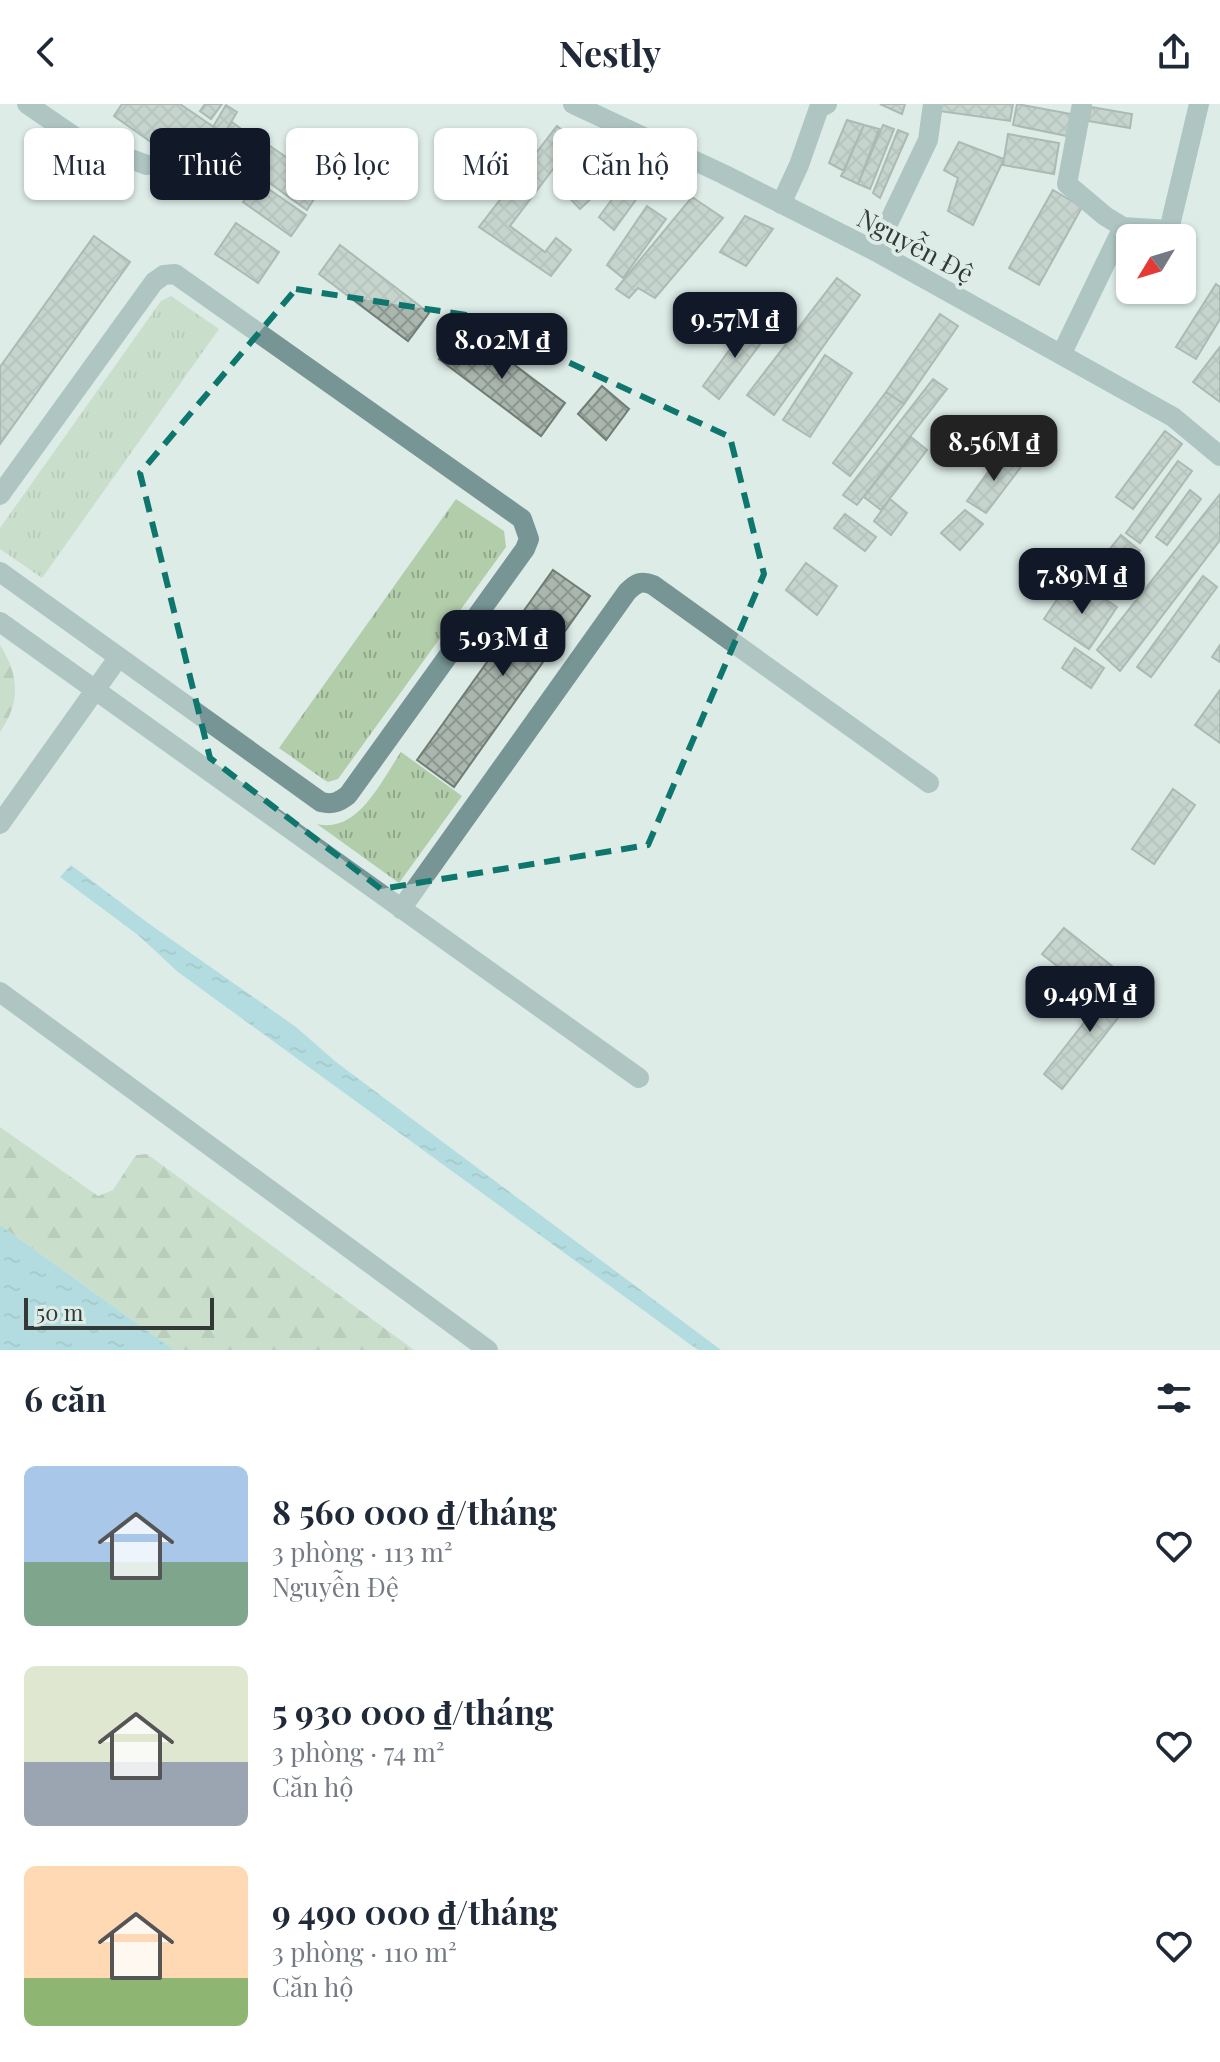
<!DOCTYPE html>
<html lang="vi">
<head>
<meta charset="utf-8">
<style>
	body { margin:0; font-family:"Playfair Display",serif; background:#f6f6f7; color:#1f2937; height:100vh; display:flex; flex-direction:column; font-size:30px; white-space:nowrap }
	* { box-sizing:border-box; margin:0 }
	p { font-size:26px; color:#747a83 }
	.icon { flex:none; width:44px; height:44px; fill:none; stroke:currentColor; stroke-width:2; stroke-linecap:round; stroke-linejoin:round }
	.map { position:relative; height:1246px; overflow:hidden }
	.sheet { display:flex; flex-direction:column; background:#fff; flex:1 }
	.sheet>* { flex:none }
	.guide { position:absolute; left:24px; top:24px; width:800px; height:72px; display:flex; gap:16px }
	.needle { width:52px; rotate:232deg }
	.tools { position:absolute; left:1116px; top:120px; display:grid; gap:16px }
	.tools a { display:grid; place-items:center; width:80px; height:80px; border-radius:12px; background:#fff; box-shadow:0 2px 6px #0004; font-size:40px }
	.scale { position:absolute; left:24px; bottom:20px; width:190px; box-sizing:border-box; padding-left:8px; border:4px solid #333937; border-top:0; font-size:22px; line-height:28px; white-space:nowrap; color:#333937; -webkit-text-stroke:6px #ddece7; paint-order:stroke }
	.price { position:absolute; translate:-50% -68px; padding:0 18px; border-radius:16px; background:#111827; color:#fff; font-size:26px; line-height:52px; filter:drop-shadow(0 2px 4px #0008) }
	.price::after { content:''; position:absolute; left:50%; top:48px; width:24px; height:18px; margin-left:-12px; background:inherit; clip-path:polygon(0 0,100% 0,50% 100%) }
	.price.current { background:#222; color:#fff }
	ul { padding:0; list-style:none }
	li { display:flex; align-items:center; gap:24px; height:200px; padding:0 24px }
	li span { display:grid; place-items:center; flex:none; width:224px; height:160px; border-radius:12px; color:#555 }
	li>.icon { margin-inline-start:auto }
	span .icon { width:96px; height:96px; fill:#fffc; stroke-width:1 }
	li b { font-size:34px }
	h2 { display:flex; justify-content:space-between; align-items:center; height:96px; padding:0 24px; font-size:34px }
	.tag { padding:0 28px; border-radius:12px; background:#fff; box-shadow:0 2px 6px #0004; font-size:28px; line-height:72px }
	.tag.current { background:#111827; color:#fff }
	header { display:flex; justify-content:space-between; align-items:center; height:104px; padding:0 24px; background:#fff; font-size:36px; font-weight:700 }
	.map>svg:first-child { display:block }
</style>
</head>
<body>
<header><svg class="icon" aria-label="back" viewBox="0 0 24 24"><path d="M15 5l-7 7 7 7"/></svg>Nestly<svg class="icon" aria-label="share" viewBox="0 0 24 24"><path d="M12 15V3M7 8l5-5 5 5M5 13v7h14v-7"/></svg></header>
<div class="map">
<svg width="1220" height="1246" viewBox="0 0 1220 1246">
	<defs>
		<pattern id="grass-tufts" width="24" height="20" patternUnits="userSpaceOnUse" patternTransform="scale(2)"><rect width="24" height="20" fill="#b2cda9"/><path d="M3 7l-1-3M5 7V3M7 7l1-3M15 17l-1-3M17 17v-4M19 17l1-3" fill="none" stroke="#91a78a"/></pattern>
		<pattern id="forest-firs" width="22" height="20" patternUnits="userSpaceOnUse" patternTransform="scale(2)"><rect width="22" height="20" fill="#b2cda9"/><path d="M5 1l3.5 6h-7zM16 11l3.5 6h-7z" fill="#91a78a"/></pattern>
		<pattern id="water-ripples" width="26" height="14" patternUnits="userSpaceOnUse" patternTransform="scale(2)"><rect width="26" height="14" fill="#7ec8d7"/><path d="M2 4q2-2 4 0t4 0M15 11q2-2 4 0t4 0" fill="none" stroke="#68a3af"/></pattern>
		<pattern id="building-cross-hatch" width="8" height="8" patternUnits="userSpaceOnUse" patternTransform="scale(2)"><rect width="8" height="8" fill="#aab7ae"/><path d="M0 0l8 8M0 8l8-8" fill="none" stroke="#8b968e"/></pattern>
	</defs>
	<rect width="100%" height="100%" fill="#ddece7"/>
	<path fill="url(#grass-tufts)" d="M171 192 219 225 42 474 0 445V424L161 197Z
		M456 395 504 427 506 443 338 675 328 678 323 675 279 644Z
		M401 648 462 692 399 779 317 720C358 730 381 677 401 648Z"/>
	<path fill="url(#forest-firs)" d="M0 541C19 570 21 599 0 628Z
		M0 1023 98 1092 113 1086 136 1051 147 1050 414 1246H174L0 1121Z"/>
	<path fill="url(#water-ripples)" d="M71 761 148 819 296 923 336 958 721 1246H698L178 868 138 831 60 773Z
		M0 1121 174 1246H0Z"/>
	<path fill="url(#building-cross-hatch)" stroke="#707c74" stroke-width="2" d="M122 0H180L224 30 195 69 114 12Z
		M205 0H222L211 15 200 7Z
		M880 0H905L902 10Z
		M939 0H1013L1010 17 939 7Z
		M1017 0 1071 10 1067 32 1013 21Z
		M226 1 237 8 224 30 213 23Z
		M1091 3 1132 10 1130 24 1088 17Z
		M847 16 864 21 844 67 829 59Z
		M232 18 244 27 236 38 224 30Z
		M864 21 879 25 858 80 841 72Z
		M883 21 894 25 870 85 858 80Z
		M557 22 575 36 510 122 545 148 556 134 571 146 551 172 479 123Z
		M898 26 908 30 880 94 873 89Z
		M1008 30 1059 39 1054 70 1003 61Z
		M959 38 1004 55 973 121 948 107 958 74 944 66Z
		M270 42 324 79 307 106 253 67Z
		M599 45 620 67 580 105 559 83Z
		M637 61 653 72 614 126 599 113Z
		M257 77 306 111 291 132 243 98Z
		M1053 86 1082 103 1039 181 1009 164Z
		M692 93 723 114 655 194 638 184 629 194 616 185Z
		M647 102 666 115 623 174 607 161Z
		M745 112 773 125 746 162 720 148Z
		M236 119 279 148 258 179 215 150Z
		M94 132 130 158 0 340V263Z
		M340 141 429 209 408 237 319 170Z
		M837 174 860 191 774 311 747 291Z
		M1216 180 1220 183V215L1196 255 1176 243Z
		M940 210 958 222 904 300 886 288Z
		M750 218 767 231 719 295 703 282Z
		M464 223 565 299 541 332 439 255Z
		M1220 243V298L1193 278Z
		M825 251 852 269 810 333 783 316Z
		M933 275 947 285 857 401 843 391Z
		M602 282 629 305 606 336 578 310Z
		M886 288 904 300 850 372 833 359Z
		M1165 327 1182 340 1133 405 1116 393Z
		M911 333 927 346 881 406 864 393Z
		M1002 349 1021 363 986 409 967 397Z
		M1178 357 1192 367 1140 439 1126 429Z
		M1190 386 1201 395 1167 441 1156 433Z
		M1220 390V436L1120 567 1097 546Z
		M890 395 907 409 891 431 874 417Z
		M965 406 983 420 960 446 941 429Z
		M845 410 876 433 865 447 834 424Z
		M1121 431 1140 447 1112 483 1092 467Z
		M806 459 837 482 817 511 786 486Z
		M553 466 590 492 454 683 417 656Z
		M1203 472 1217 483 1151 573 1137 563Z
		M1084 481 1117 503 1089 545 1044 515 1060 491 1072 499Z
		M1220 541V558L1212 553Z
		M1075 544 1104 564 1091 584 1062 564Z
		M1220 586V639L1195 621Z
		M1173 685 1195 701 1154 760 1132 745Z
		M1064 824 1122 870 1101 897 1042 850Z
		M1118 875 1137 890 1062 985 1044 970Z"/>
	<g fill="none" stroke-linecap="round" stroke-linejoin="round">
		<path stroke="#769594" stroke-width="20" d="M27 0 81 37 147 61
			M573 0 723 70 875 147 1173 313 1220 352
			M781 100 799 61 819 4 827 0
			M1123 123 1169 126 1199 0
			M875 147 928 36 933 0
			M1062 249 1123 123 1105 112 1067 80 1082 0
			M0 391 154 178 164 171 175 170 522 415 529 435 525 445 348 691C339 698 333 701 321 698L0 468
			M0 518 639 974
			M0 720 118 554
			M401 805 627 488C636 479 641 476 653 481L929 679
			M0 888 488 1246"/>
	</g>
	<path d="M0 0H1220V1246H0ZM296 185 466 211 730 333 764 470 648 741 381 785 210 654 140 369Z" fill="#ddece7" fill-opacity=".55" fill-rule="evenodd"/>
	<path fill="none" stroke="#0f766e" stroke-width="6" stroke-dasharray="16 10" stroke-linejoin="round" d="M296 185 466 211 730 333 764 470 648 741 381 785 210 654 140 369Z"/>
	<g text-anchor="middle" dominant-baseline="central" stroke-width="8" stroke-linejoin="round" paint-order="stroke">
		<g font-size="26" fill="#333937" stroke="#ddece7">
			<text transform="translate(916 141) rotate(28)">Nguyễn Đệ</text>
		</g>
	</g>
</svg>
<div class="tools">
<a><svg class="needle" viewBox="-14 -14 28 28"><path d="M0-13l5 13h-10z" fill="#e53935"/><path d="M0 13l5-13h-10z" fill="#747a83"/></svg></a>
</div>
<div class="scale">50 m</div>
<b class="price" style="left:735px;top:256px">9.57M ₫</b>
<b class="price" style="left:502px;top:277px">8.02M ₫</b>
<b class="price current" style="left:994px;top:379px">8.56M ₫</b>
<b class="price" style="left:1082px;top:512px">7.89M ₫</b>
<b class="price" style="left:503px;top:574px">5.93M ₫</b>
<b class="price" style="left:1090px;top:930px">9.49M ₫</b>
<div class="guide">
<a class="tag">Mua</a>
<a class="tag current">Thuê</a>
<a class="tag">Bộ lọc</a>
<a class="tag">Mới</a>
<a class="tag">Căn hộ</a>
</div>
</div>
<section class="sheet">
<h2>6 căn<svg class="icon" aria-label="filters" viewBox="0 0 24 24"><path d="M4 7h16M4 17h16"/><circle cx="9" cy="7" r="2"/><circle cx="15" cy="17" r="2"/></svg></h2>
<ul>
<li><span style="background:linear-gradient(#a9c7e8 60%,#7fa58c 0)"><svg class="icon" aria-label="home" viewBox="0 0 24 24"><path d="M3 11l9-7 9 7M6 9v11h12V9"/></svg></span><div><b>8 560 000 ₫/tháng</b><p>3 phòng · 113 m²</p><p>Nguyễn Đệ</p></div><svg class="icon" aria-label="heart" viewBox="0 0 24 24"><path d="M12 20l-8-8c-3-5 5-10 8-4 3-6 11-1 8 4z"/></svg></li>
<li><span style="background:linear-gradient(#dfe7d0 60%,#9aa5b1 0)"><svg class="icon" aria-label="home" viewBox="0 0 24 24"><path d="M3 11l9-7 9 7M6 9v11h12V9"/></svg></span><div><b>5 930 000 ₫/tháng</b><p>3 phòng · 74 m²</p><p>Căn hộ</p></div><svg class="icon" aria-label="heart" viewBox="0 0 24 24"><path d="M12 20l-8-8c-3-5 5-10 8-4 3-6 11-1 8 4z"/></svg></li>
<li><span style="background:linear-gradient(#ffd9b3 70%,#8fb573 0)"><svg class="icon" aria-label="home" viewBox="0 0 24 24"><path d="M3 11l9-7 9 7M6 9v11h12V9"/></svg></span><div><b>9 490 000 ₫/tháng</b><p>3 phòng · 110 m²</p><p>Căn hộ</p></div><svg class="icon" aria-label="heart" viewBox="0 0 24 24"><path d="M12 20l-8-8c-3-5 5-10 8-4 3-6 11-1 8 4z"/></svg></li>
</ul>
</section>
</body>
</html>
